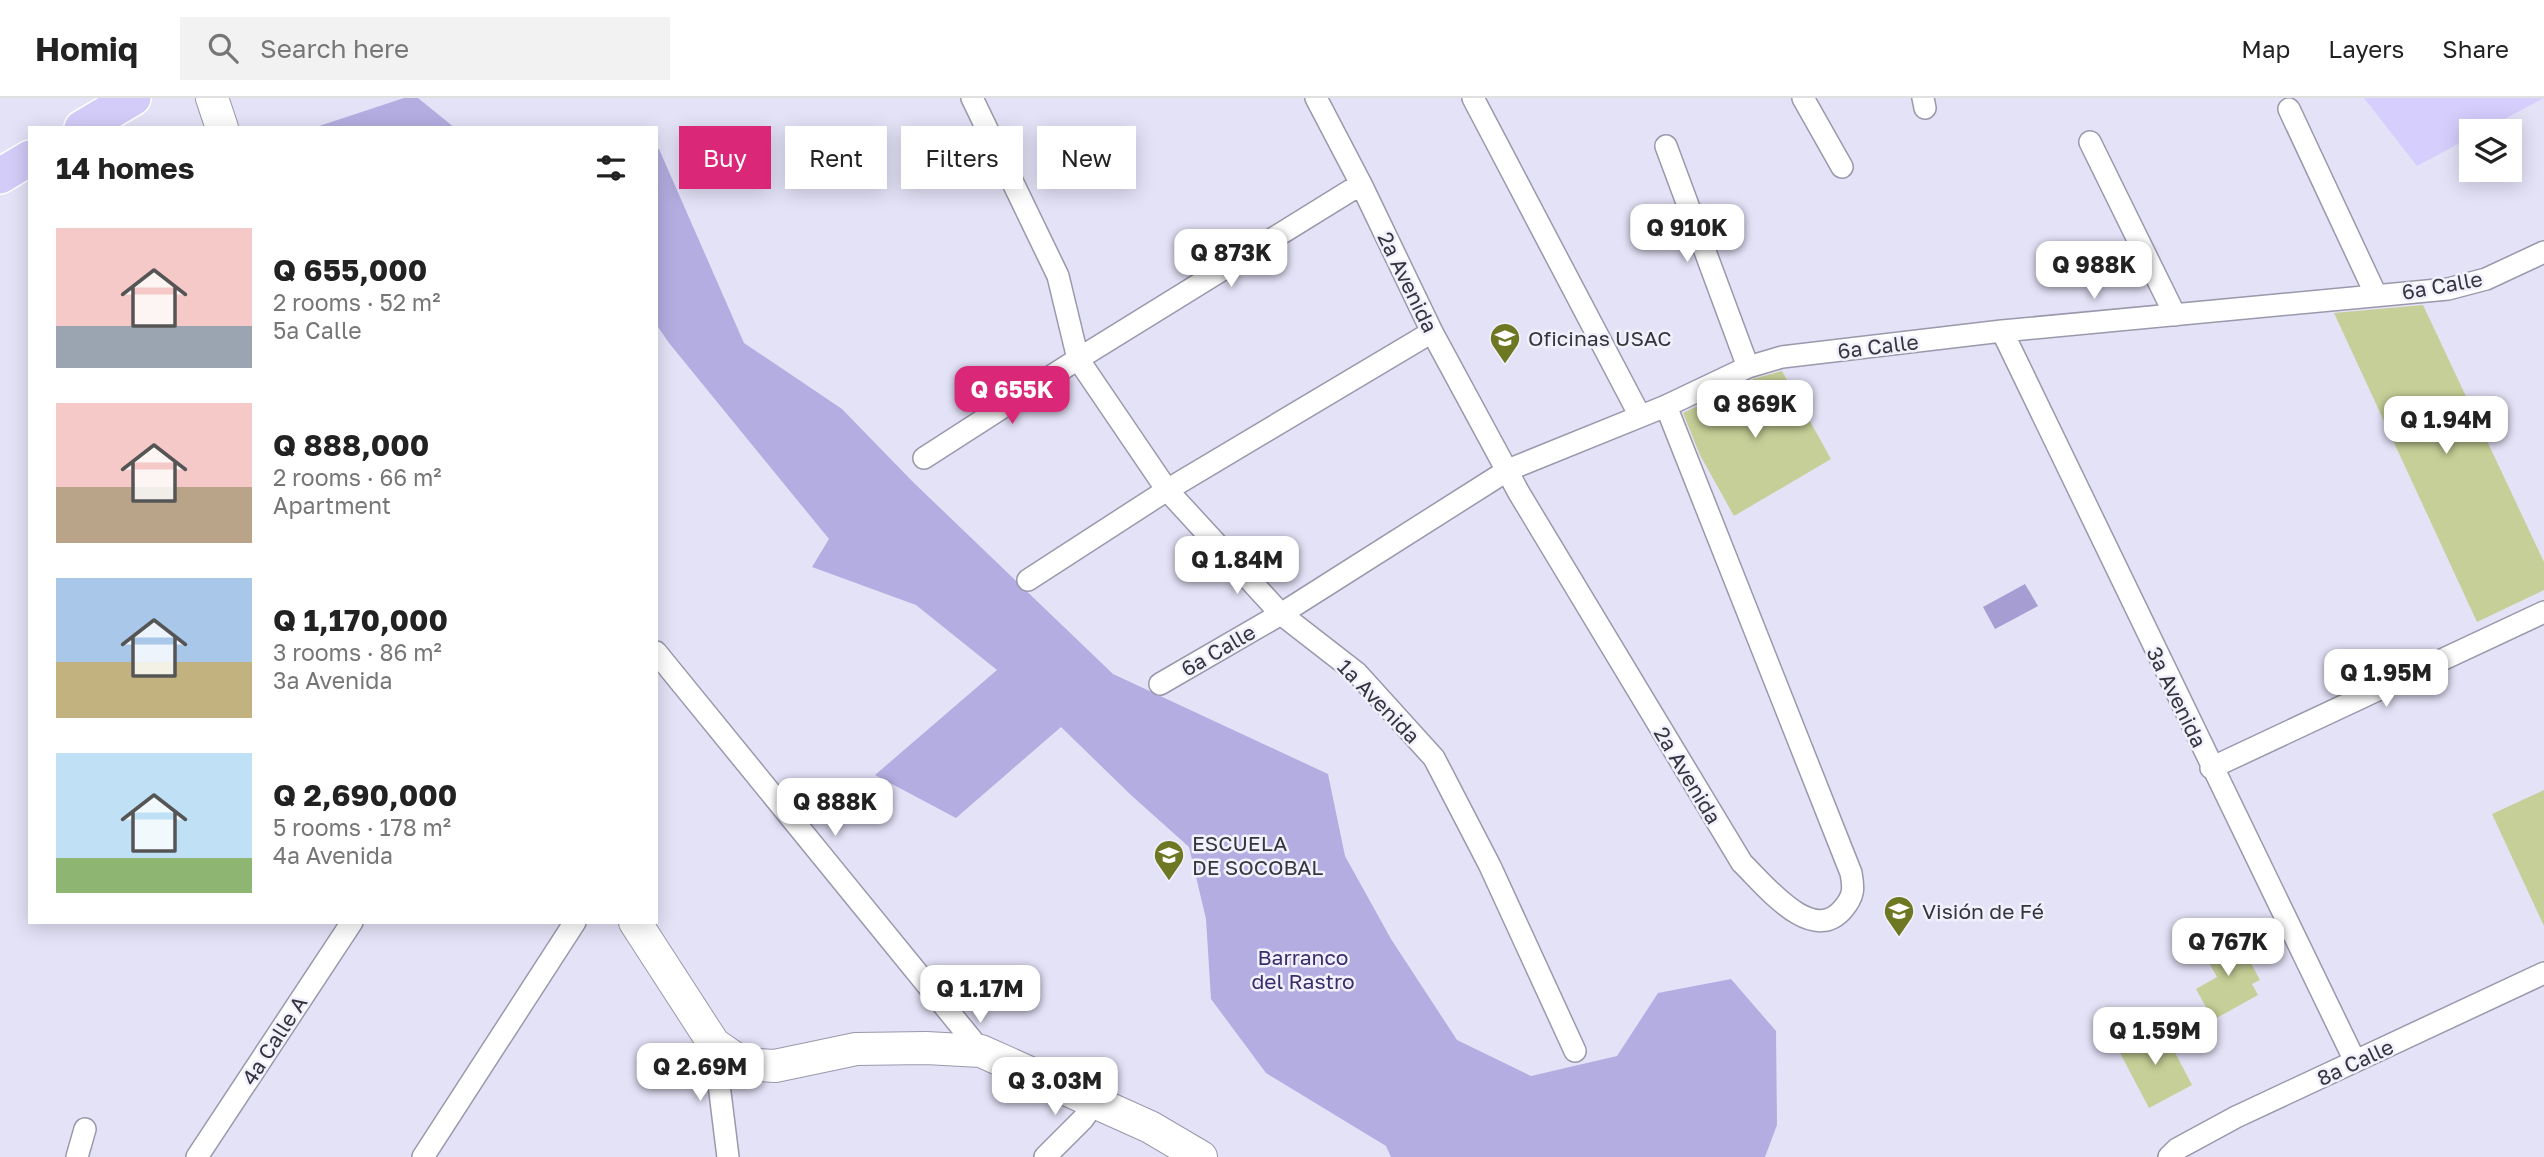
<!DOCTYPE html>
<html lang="en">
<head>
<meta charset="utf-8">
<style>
	body { margin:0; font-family:"Golos Text",sans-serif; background:#f2f2f2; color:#222; height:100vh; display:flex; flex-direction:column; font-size:26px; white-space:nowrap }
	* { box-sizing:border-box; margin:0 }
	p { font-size:23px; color:#767676 }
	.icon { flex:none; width:38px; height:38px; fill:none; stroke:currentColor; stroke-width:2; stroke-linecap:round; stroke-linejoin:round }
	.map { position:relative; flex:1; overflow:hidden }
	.sheet { position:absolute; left:28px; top:28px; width:630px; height:798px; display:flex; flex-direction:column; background:#fff; border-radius:0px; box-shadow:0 4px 18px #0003 }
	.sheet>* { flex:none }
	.banner { position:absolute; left:679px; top:28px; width:665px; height:63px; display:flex; gap:14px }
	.tools { position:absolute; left:2459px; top:21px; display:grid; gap:14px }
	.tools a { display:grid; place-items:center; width:63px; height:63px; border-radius:0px; background:#fff; box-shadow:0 4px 18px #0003; font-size:35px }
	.price { position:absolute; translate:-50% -60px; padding:0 16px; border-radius:14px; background:#fff; color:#222; font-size:23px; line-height:46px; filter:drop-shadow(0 2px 4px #0008) }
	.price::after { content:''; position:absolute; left:50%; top:42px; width:21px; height:16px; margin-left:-10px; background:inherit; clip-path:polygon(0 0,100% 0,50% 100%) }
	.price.selected { background:#db2777; color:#fff }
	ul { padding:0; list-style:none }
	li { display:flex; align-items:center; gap:21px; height:175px; padding:0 28px }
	li span { display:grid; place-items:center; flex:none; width:196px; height:140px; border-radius:0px; color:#555 }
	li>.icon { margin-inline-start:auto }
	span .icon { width:84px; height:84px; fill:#fffc; stroke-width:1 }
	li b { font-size:30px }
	h2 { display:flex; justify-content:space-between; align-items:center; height:84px; padding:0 28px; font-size:30px }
	.pill { padding:0 24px; border-radius:0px; background:#fff; box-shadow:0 4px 18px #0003; font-size:24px; line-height:63px }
	.pill.selected { background:#db2777; color:#fff }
	header { display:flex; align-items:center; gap:42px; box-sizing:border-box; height:98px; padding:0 35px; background:#fff; border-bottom:2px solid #e0e0e0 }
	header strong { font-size:33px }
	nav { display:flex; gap:38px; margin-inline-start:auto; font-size:24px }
	.search { width:490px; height:63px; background:#f2f2f2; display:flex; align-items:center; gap:18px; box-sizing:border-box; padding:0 24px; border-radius:0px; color:#767676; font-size:26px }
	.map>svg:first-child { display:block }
</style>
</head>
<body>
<header>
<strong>Homiq</strong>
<div class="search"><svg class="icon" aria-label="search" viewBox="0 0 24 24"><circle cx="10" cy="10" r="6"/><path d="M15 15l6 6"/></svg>Search here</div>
<nav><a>Map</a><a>Layers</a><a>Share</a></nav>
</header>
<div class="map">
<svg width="2544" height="1059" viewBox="0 0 2544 1059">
	<rect width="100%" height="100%" fill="#e4e2f7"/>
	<path fill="#d6cffe" d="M2364 0H2544L2482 33H2471V39L2417 68Z"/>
	<path fill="#b4ade1" d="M404 0H418L455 30H313Z
		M656 51H659L744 245 842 311 913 384 1113 576 1328 676 1345 758 1391 841 1457 942 1531 978 1617 958 1658 895 1731 881 1776 933 1777 1027 1765 1059H1391L1386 1048 1266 975 1211 901 1206 821 1189 749 1132 698 1061 629 956 720 875 677 997 572 916 507 812 469 829 441 669 245 656 226Z"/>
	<path fill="#a69ed2" d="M2025 486 2038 508 1995 531 1983 509Z"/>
	<path fill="#c6cf97" d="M2423 207 2544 464V492L2477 524 2334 215Z
		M1782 273 1831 361 1734 418 1700 357 1683 315 1753 281Z
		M2544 692V828L2492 716Z
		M2235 836 2260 882 2252 886 2258 897 2213 922 2196 891 2217 879 2203 854Z
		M2161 928 2192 987 2149 1010 2118 951Z"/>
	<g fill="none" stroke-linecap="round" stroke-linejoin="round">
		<g stroke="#9a98ab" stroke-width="24">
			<path id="minor" d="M972 0 1058 178 1078 261 1167 392 1281 516 1357 575 1434 660 1490 768 1575 953
				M1316 0 1361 86 1432 234 1519 395 1742 765C1765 787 1812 848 1843 811 1854 798 1854 791 1851 775L1666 308
				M1473 0 1640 318
				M1803 0 1842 69
				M1923 0 1925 10
				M2289 11 2376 197
				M2090 44 2175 217
				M1666 48 1748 269
				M2002 233 2355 963
				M924 360 1078 261 1361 86
				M1028 482 1167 392 1432 234
				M656 554 981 953
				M1160 586 1281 516 1508 372 1666 308 1748 269 1782 259 2002 233 2448 191 2486 181 2544 154
				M2211 670 2544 514
				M714 946 728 1059
				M77 1059 85 1031
				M197 1059 352 824
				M423 1059 575 824
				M1045 1059 1083 1021 1095 1004
				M2169 1059 2177 1051 2236 1019 2544 875"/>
		</g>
		<g stroke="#9a98ab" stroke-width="34">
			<path id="secondary" d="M212 0 222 30
				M635 824 714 946 743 966 775 968 856 951 926 950 981 953 1150 1029 1201 1059"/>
		</g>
		<g stroke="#fff" stroke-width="38">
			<path id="primary" d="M82 30 133 0
				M0 78 30 60"/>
		</g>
		<use href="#minor" stroke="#fff" stroke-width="21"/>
		<use href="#secondary" stroke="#fff" stroke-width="32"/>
		<use href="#primary" stroke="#d3ccf8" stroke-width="35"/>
	</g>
	<defs>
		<g id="university-pin" transform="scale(1.575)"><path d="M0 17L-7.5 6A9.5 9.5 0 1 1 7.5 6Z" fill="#6e7822" stroke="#f1f0fd"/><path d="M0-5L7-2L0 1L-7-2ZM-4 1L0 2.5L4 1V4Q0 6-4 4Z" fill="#fff"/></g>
		<g id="school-pin" transform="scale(1.575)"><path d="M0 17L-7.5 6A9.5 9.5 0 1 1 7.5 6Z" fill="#6e7822" stroke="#f1f0fd"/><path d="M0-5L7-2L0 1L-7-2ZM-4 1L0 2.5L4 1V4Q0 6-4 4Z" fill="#fff"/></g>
	</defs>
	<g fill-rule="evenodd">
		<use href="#university-pin" x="1505" y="240"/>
		<use href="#school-pin" x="1169" y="757"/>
		<use href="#school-pin" x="1899" y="813"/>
	</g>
	<g text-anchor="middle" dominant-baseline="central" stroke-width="5" stroke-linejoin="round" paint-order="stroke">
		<g font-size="21" fill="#36353d" stroke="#f1f0fd">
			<text transform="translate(1408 184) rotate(64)">2a Avenida</text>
			<text transform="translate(2442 187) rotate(-10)">6a Calle</text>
			<text transform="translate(1878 248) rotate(-7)">6a Calle</text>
			<text transform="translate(1218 552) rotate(-30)">6a Calle</text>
			<text transform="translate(2177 599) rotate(64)">3a Avenida</text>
			<text transform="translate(1379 603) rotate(46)">1a Avenida</text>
			<text transform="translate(1688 677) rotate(59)">2a Avenida</text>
			<text transform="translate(274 942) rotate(-57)">4a Calle A</text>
			<text transform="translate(2355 964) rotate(-25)">8a Calle</text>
		</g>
		<g font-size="21" fill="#36353d" stroke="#f1f0fd" text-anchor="start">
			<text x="1528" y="240">Oficinas USAC</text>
			<text x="1192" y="745">ESCUELA<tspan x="1192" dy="24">DE SOCOBAL</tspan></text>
			<text x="1922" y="813">Visión de Fé</text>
		</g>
		<g font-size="21" fill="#3b2c6b" stroke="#f1f0fd">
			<text x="1303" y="859">Barranco<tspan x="1303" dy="24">del Rastro</tspan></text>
		</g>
	</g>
</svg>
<div class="tools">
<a><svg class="icon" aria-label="layers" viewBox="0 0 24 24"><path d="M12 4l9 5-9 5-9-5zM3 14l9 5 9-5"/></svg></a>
</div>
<b class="price" style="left:1687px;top:166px">Q 910K</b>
<b class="price" style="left:1231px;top:191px">Q 873K</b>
<b class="price" style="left:2094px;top:203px">Q 988K</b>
<b class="price selected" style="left:1012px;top:328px">Q 655K</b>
<b class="price" style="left:1755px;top:342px">Q 869K</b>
<b class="price" style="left:2446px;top:358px">Q 1.94M</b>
<b class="price" style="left:1237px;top:498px">Q 1.84M</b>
<b class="price" style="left:2386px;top:611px">Q 1.95M</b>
<b class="price" style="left:835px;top:740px">Q 888K</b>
<b class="price" style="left:2228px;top:880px">Q 767K</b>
<b class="price" style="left:980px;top:927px">Q 1.17M</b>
<b class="price" style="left:2155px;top:969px">Q 1.59M</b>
<b class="price" style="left:700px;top:1005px">Q 2.69M</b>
<b class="price" style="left:1055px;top:1019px">Q 3.03M</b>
<div class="banner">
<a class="pill selected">Buy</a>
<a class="pill">Rent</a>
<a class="pill">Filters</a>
<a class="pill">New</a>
</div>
<section class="sheet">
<h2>14 homes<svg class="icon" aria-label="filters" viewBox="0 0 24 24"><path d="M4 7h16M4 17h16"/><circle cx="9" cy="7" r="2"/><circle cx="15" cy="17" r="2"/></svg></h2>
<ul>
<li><span style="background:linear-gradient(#f6c9c9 70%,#9aa5b1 0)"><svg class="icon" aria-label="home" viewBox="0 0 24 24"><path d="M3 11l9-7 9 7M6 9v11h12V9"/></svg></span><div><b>Q 655,000</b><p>2 rooms · 52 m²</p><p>5a Calle</p></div></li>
<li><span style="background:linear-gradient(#f6c9c9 60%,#b9a48a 0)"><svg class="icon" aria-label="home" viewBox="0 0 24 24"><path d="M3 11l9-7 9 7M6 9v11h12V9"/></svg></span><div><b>Q 888,000</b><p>2 rooms · 66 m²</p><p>Apartment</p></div></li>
<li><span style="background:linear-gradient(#a9c7e8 60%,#c2b280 0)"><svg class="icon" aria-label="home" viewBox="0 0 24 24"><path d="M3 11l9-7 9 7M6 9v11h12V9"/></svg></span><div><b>Q 1,170,000</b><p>3 rooms · 86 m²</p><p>3a Avenida</p></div></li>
<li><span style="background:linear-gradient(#bfe0f5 75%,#8fb573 0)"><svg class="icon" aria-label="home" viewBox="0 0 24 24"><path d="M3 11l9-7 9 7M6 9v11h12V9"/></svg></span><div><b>Q 2,690,000</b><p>5 rooms · 178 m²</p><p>4a Avenida</p></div></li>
</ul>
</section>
</div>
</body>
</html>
